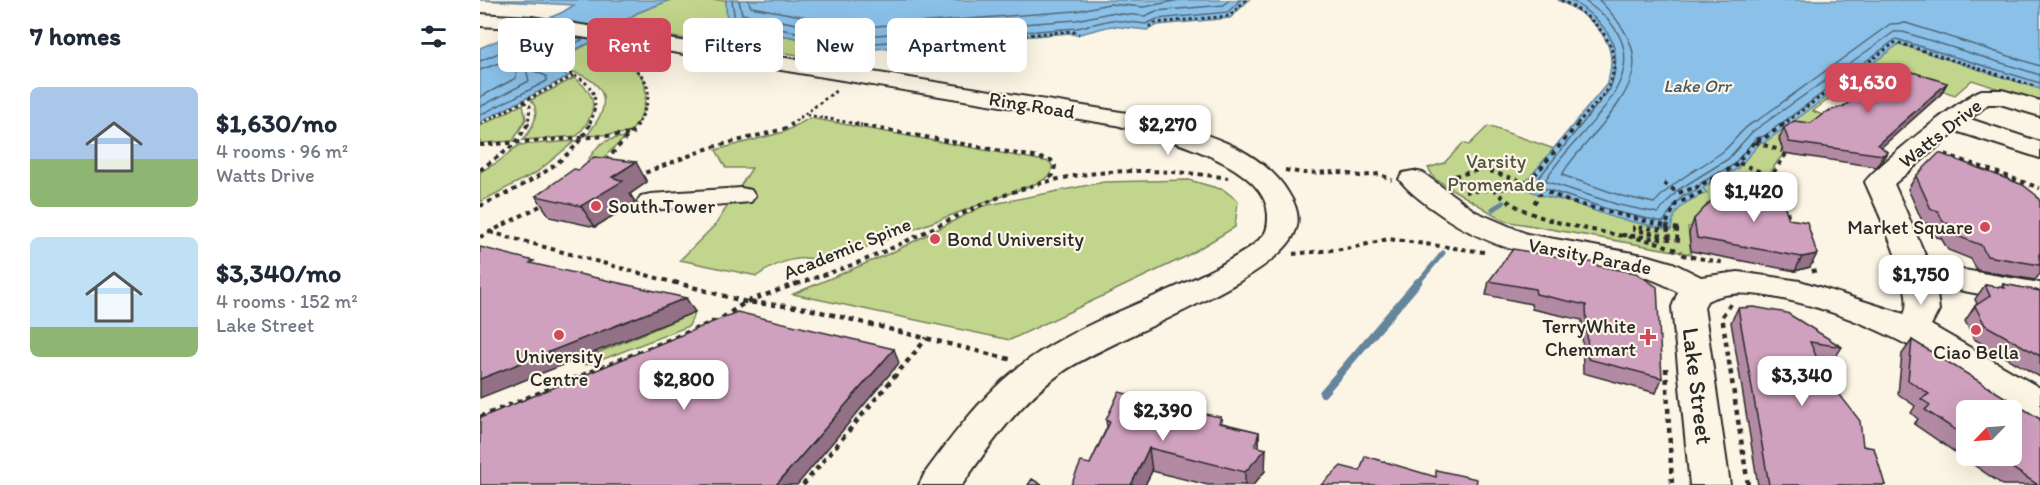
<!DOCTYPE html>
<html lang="en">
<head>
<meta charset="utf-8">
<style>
	body { margin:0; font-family:Itim,sans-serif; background:#f6f6f7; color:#1f2937; height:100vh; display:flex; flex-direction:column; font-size:22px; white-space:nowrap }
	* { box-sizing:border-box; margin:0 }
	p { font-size:20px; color:#747a83 }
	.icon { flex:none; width:33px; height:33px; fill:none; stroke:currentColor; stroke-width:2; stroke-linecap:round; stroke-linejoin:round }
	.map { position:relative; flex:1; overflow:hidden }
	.details { display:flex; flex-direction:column; background:#fff; width:480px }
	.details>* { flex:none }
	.guide { position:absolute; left:18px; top:18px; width:570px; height:54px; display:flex; gap:12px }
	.needle { width:39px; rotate:245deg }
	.tools { position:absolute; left:1476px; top:400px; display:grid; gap:12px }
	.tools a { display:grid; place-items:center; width:66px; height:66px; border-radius:9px; background:#fff; box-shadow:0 6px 24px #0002; font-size:30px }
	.price { position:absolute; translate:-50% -51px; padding:0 14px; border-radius:12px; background:#fff; color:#222; font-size:20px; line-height:39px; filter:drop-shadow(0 2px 3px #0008) }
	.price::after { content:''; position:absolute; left:50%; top:36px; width:18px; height:14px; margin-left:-9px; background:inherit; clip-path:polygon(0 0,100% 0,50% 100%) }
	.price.on { background:#d1495b; color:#fff }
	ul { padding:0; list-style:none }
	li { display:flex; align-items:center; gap:18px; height:150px; padding:0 30px }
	li span { display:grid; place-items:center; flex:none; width:168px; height:120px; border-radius:9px; color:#555 }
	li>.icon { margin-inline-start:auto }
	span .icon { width:72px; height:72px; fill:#fffc; stroke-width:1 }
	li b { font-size:26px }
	h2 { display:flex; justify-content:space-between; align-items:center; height:72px; padding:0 30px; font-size:26px }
	.chip { padding:0 21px; border-radius:9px; background:#fff; box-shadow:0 6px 24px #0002; font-size:21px; line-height:54px }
	.chip.on { background:#d1495b; color:#fff }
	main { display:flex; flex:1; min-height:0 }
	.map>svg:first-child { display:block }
</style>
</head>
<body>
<main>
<section class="details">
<h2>7 homes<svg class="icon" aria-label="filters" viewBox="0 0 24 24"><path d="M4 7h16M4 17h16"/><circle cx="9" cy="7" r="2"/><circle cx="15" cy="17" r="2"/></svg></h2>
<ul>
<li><span style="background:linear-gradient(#a9c7e8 60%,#8fb573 0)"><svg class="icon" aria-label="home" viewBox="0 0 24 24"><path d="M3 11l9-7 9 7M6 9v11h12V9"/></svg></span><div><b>$1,630/mo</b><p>4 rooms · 96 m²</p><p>Watts Drive</p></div></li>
<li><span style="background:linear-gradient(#bfe0f5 75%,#8fb573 0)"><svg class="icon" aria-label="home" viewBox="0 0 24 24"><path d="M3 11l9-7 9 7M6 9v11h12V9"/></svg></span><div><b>$3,340/mo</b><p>4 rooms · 152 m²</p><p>Lake Street</p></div></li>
</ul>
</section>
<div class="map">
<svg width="1560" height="485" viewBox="0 0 1560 485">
	<rect width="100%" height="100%" fill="#fcf5e5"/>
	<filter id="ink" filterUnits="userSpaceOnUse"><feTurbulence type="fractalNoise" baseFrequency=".0167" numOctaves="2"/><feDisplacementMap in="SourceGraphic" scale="12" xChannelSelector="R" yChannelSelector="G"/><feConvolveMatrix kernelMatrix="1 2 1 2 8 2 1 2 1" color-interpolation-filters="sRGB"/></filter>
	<g filter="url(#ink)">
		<path fill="#c1d68c" stroke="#76805c" stroke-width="1.5" d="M190 0H246L247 25 382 50 367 62 136 29 157 13Z
			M1413 39 1560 86V102L1492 80 1475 95 1391 67 1333 111 1349 118 1299 136 1304 153 1290 172 1301 205 1208 227 1211 254 1025 221 955 179 948 168 964 163 983 143 989 145 1008 126 1080 151 1183 210Z
			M108 44 132 47 119 54C129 58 141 60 151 66 175 82 166 114 150 133L107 136C112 128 119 120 122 111 132 79 90 70 67 65Z
			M94 78C120 96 117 113 97 136L43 140C52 129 62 113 51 100Z
			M43 104 46 119 33 141 0 143V126Z
			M330 118 570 162C576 171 568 177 560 182L349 261C322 254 300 260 277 276L200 260 236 224 272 168H246L236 150 304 132Z
			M146 137 115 165 104 167C117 145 120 139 146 137Z
			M95 141 57 172 0 202V172L18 162 39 145Z
			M709 180 744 190 758 201 755 227 705 257 530 340 313 294 413 252 503 206 624 182Z
			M215 312 209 326 113 363 106 365 96 362Z"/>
		<path fill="#8bc1e9" stroke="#65859d" stroke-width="1.5" d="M0 0H190L157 13 114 41 58 66 89 76 0 122V48L83 12 94 5Z
			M246 0H769L750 18 678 25 667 30 631 26 596 35 590 33 382 50 247 25Z
			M1078 0H1560V89L1419 44 1284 143 1281 142 1257 169 1223 188 1227 193C1208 200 1193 207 1191 230L1135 218 1090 202 1064 196 1050 191 1045 183 1126 85C1143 44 1114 17 1078 0Z"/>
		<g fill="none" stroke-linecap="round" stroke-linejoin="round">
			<path stroke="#516777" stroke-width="1.5" d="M252 0 255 21 382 44 597 28 631 20 666 24 677 19 748 12 760 0
				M259 0 262 14 383 36 596 20 630 13 665 16 676 11 744 5 749 0
				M268 0 271 7 383 27 596 11 629 4 664 7 699 0
				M1091 0C1127 24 1146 45 1130 89L1053 185 1137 212 1183 222 1202 196 1216 191 1221 183 1253 165 1276 138 1284 136 1416 39 1560 83
				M1104 0C1112 7 1122 13 1129 21 1181 80 1090 134 1065 181L1139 205 1178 213 1198 190 1248 159 1272 132 1414 32H1423L1560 75
				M1119 0C1175 56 1157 84 1111 138 1101 150 1089 161 1082 175L1142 196 1174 203C1197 178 1214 172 1241 153 1255 143 1261 127 1278 120L1410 24 1426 23 1560 66
				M0 61 66 33
				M0 70 33 58 37 60 36 78 0 97
				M0 107 49 81 45 65 52 54 91 37
				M0 115 67 81 66 76 54 71V62L104 39"/>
			<path stroke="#65859d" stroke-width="5" d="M1013 209 1023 203
				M937 284 963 253"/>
			<path stroke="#65859d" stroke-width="8" d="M843 393 938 282"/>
			<g stroke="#2b2b2b" stroke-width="4">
				<path id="minor" d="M0 14 52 17 647 113C701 127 778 141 809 194 816 205 821 219 815 232 796 281 634 337 584 371 541 400 511 443 482 485H439L445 473C478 428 512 382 560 352 617 316 682 297 741 265 755 257 775 247 785 233 788 228 788 221 788 215 787 163 677 136 636 125L52 29 0 26Z
					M1502 90H1522L1560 101V116L1520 104H1508L1490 119 1560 142V158L1476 131 1414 184 1449 264 1560 283V305L1456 286 1459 310 1451 325 1560 388V420L1547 416C1469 367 1395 318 1303 299 1278 294 1251 289 1227 301L1224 307 1250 485H1210L1192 307 1198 292C1159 269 1118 267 1075 259 1032 252 993 238 957 212 944 203 929 192 919 179L923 173 933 171 943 173 996 212 1047 234 1169 256 1193 263 1221 277 1258 272 1320 281 1424 314C1437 293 1395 205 1385 182 1396 166 1486 94 1502 90Z
					M261 188 271 190 275 196 271 202 171 210 161 208 157 202 161 196 171 194Z"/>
			</g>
			<path stroke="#2b2b2b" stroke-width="3" stroke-dasharray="3 3" stroke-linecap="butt" d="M1081 0C1112 16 1147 45 1129 85 1123 99 1106 113 1096 125
				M669 27 675 23 749 16 766 0
				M491 40 591 31 599 34
				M127 52 123 54C162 67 182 84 157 125
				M60 66C95 72 129 84 109 125
				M44 102 50 106 48 125
				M327 115 382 125
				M0 124 95 75
				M310 125 357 90
				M1302 125 1416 42 1554 86"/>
			<path stroke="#2b2b2b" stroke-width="4" stroke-dasharray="4.5 4.5" stroke-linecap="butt" d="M374 124 571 160 575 166 573 175 566 181
				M1098 124 1048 183 1090 202 1185 226 1196 204 1222 192 1217 187 1254 167 1277 139 1282 140 1304 124
				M1275 142 1302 151
				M0 145 154 134
				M1306 154 1294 172 1311 224
				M1465 154 1560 188
				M126 161 158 124
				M1259 163 1295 178
				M0 170 35 144 48 124
				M805 170 824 173 859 172 880 176 899 174 912 180
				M157 176 229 148 304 129 313 124
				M966 178 1003 169 1048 183
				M1230 181 1246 189
				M1184 183 1198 193 1217 187
				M1013 189C1045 221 1100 227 1143 236
				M985 192 1050 186
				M1054 203 1061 193
				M0 206C39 188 90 165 110 124
				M1185 226 1199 229
				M1199 231 1154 227V230L1199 238
				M10 232 199 284
				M0 237 66 203
				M1200 240 1143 235 1179 243 1201 252
				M813 254 871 248 908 239 1004 252
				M1202 255 1245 263
				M1331 260 1335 276
				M317 284C342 275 369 267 394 256 452 231 505 197 566 182 624 167 690 169 748 178"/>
			<path stroke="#2b2b2b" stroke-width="4.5" stroke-dasharray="5 5" stroke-linecap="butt" d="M194 282 266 302 325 308 533 360
				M1251 304 1242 316 1268 485
				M242 318 266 302 321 282
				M1186 368 1192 485
				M0 417 235 321
				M323 485 447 338"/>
			<use href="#minor" fill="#fcf5e5" fill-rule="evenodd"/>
		</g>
		<path fill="#b38aa4" stroke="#2b2b2b" stroke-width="1.5" fill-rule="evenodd" d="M1411 74 1467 83 1461 94 1401 147 1407 152 1401 163 1397 167 1304 153 1299 139 1304 128 1331 123 1364 106Z
			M1436 176 1560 201V274L1555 280 1497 270 1491 259 1468 250 1461 238 1456 237 1450 224 1443 223 1428 189Z
			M167 182 150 194 155 202 115 227 70 217 56 196Z
			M1261 189 1309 219 1330 267 1315 271 1211 251 1209 233 1214 219Z
			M1115 263 1182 378 1176 393 1103 373 1102 320 1052 309 1051 304 1006 295 1009 281Z
			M1523 284 1560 291V377L1494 339 1485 321 1495 306 1497 304 1495 299 1505 285 1521 288Z
			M1258 308 1362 347 1353 361 1338 359 1345 377 1360 395 1383 446 1405 485H1278L1251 322Z
			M1432 340 1560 485H1523L1434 424 1438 419 1431 413 1435 406 1418 394 1422 354ZM1486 411 1532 456H1486Z
			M675 405 722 419 741 417 742 423 779 432V447L785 471 773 485H728L672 471 665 485H591L610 464 627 427 626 420Z"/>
		<path fill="#927086" stroke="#2b2b2b" stroke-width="1.5" d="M1467 83 1461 94 1394 154 1398 144Z
			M1407 152 1401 163 1397 167 1403 155Z
			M156 162 167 182 150 194 155 202 115 227 101 206 132 177Z
			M1337 254 1330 267 1315 271 1322 257Z
			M206 298 215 312 0 398V379Z
			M414 349 419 363 317 485H296Z
			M779 432V454L786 449 785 471 773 485H765V472Z
			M669 448 672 471 665 485H651Z"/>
		<path fill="#d0a0bf" stroke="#2b2b2b" stroke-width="1.5" d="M1420 68 1467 83 1398 144 1407 152 1403 155 1309 142 1304 128 1314 121 1331 123 1346 112 1364 106 1407 73 1411 74Z
			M1459 153 1543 185 1556 195 1560 201V256L1559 255 1560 265 1507 256 1501 245 1477 236 1470 224 1464 223 1458 211 1451 209 1436 176Z
			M114 157 156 162 132 177 143 181 101 206 56 196 94 169 99 170Z
			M1258 186 1261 189 1301 196 1309 219 1327 222 1337 254 1322 257 1217 238 1214 219 1242 189Z
			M0 247 54 261 50 263 206 298 0 379Z
			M1033 249 1115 263 1118 266 1156 273 1177 287 1182 378 1108 359 1106 305 1056 294 1055 289 1009 281Z
			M1523 284 1560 291V356L1505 325 1495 306 1510 296 1505 285 1525 288Z
			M1274 307 1307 313 1362 347 1330 342 1345 377 1364 386 1360 395 1380 421 1383 446 1394 448 1405 485H1289L1258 308Z
			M257 312 414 349 296 485H0V418Z
			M1432 340 1560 419V485H1558L1514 456H1532V411H1486V437L1445 410 1450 405 1441 399 1449 394 1428 380Z
			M639 392 674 401 673 404 722 419 725 414 741 417 739 423 779 432 775 446 786 449 765 472 669 448 651 485H591L601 462 610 464 630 422 626 420Z
			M885 456 956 477V470L997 479 996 485H841L861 466 880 471Z
			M552 479 562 485H548Z"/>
	</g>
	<g fill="#d1495b" stroke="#fcf5e5" stroke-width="2">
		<circle cx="116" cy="206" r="6"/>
		<circle cx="1505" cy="227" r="6"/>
		<circle cx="455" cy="239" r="6"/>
		<circle cx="1496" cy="330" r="6"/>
		<circle cx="79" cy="335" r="6"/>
		<path d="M1165 328h6v6h6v6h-6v6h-6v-6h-6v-6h6z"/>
	</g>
	<g text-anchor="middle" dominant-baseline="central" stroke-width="4.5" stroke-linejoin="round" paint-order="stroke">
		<g font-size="18" font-style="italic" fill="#485864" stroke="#fcf5e5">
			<text x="1217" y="86">Lake Orr</text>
		</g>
		<g font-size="20" fill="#2b2b2b" stroke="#fcf5e5">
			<text transform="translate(552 105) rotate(9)">Ring Road</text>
			<text transform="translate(1460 133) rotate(-38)">Watts Drive</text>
			<text transform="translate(367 248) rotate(-22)">Academic Spine</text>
			<text transform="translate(1110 256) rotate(11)">Varsity Parade</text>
		</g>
		<g font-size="20" fill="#505643" stroke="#fcf5e5">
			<text x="1016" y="161">Varsity<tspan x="1016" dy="23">Promenade</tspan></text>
		</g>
		<g font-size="20" fill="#2b2b2b" stroke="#fcf5e5" text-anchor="start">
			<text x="128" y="206">South Tower</text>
			<text x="1493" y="227" text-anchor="end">Market Square</text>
			<text x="467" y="239">Bond University</text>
			<text x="1156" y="326" text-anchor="end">TerryWhite<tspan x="1156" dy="23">Chemmart</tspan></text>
			<text x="1496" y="352" text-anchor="middle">Ciao Bella</text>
			<text x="79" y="356" text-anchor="middle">University<tspan x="79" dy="23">Centre</tspan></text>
		</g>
		<g font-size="24" fill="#2b2b2b" stroke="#fcf5e5">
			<text transform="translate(1218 386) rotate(83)">Lake Street</text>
		</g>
	</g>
</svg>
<div class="tools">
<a><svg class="needle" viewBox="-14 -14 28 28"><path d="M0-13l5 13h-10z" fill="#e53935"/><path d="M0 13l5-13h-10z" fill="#747a83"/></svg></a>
</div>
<b class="price on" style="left:1388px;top:114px">$1,630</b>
<b class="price" style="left:688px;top:156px">$2,270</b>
<b class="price" style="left:1274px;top:223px">$1,420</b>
<b class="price" style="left:1441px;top:306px">$1,750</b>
<b class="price" style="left:1322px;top:407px">$3,340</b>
<b class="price" style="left:204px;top:411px">$2,800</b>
<b class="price" style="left:683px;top:442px">$2,390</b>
<div class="guide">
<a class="chip">Buy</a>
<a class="chip on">Rent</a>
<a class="chip">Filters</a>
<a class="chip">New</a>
<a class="chip">Apartment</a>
</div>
</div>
</main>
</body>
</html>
